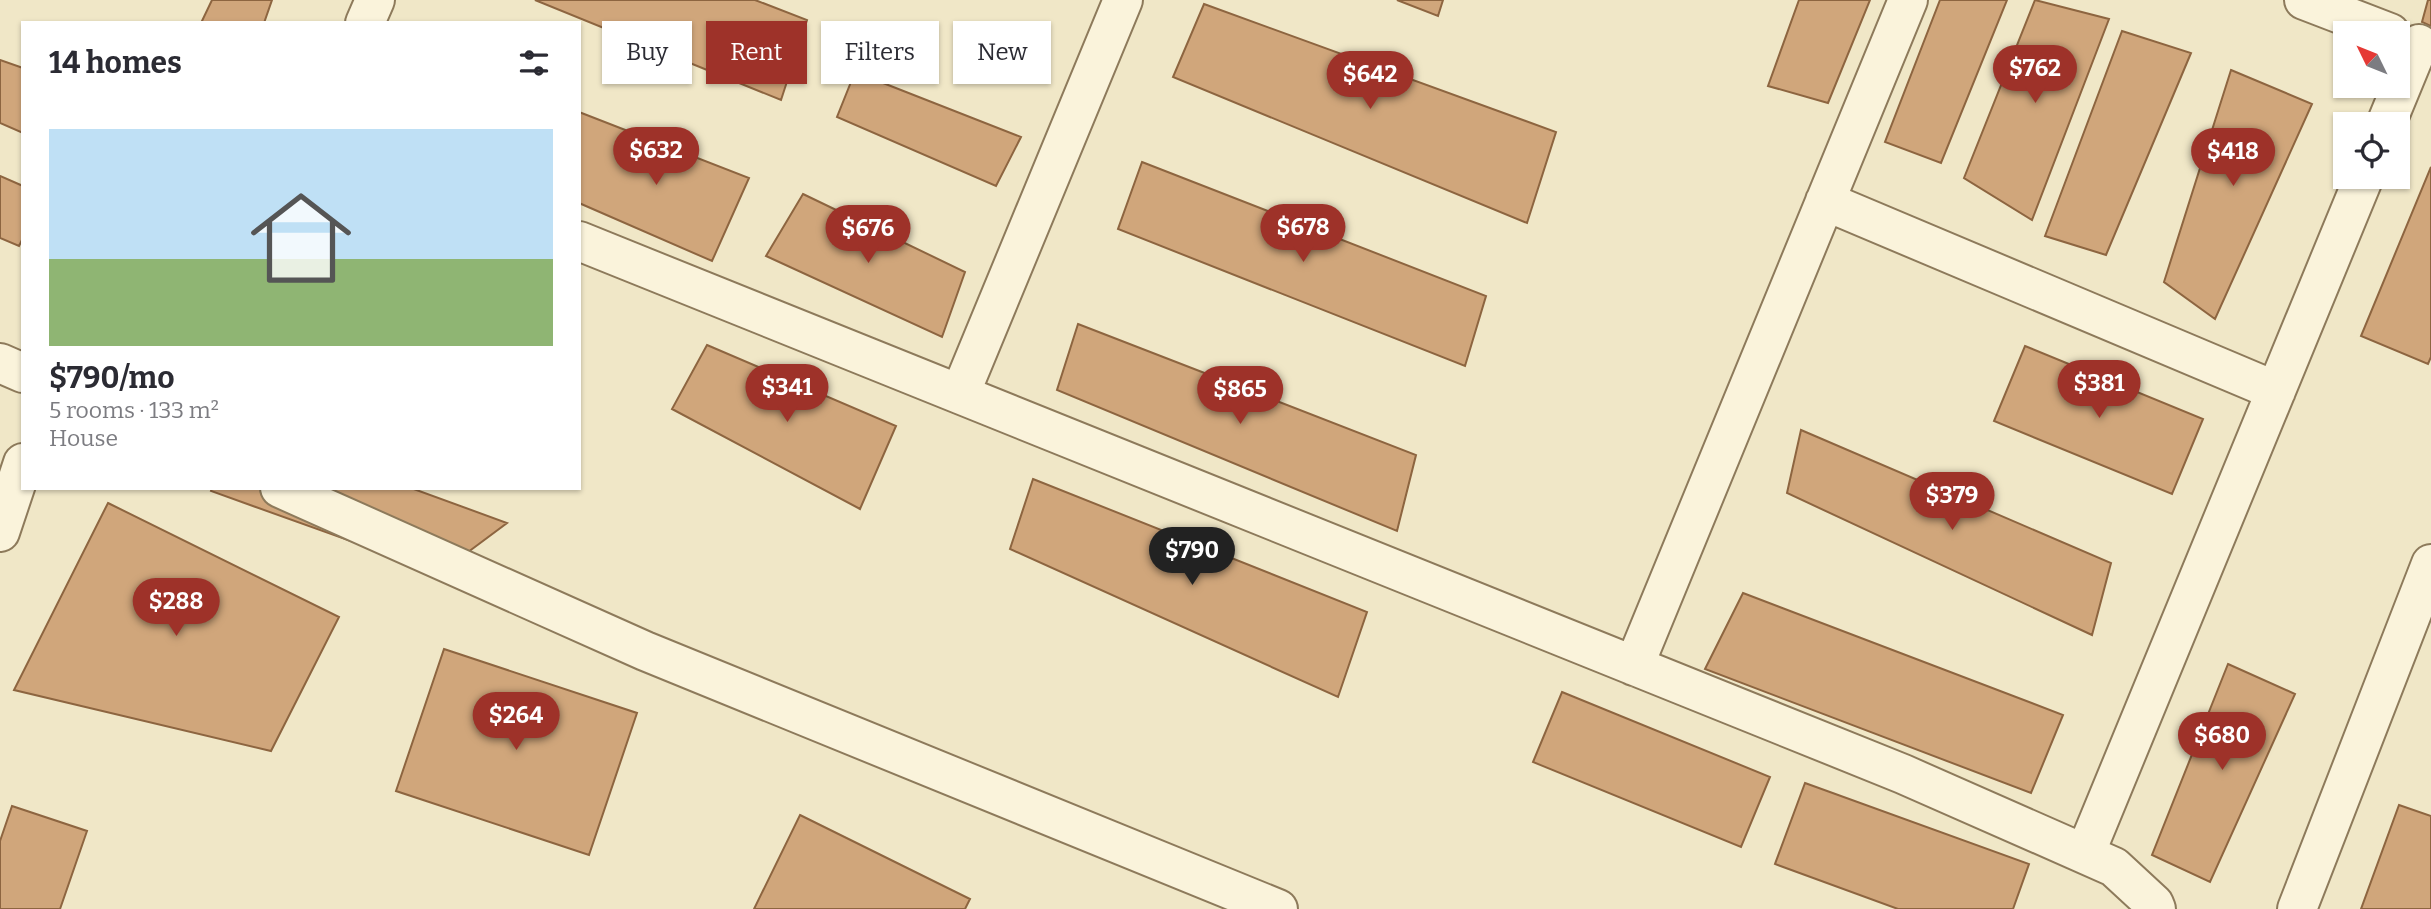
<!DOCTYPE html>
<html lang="en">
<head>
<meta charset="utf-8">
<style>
	body { margin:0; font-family:Bitter,serif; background:#f7f7f7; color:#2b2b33; height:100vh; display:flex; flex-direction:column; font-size:26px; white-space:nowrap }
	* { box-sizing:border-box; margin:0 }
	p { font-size:23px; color:#7c7c81 }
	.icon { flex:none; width:38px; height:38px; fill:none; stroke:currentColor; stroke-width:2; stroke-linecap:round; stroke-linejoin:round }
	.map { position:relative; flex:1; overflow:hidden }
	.sheet { position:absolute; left:21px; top:21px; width:560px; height:469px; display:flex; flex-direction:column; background:#fff; border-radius:0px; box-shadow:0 2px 5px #0004 }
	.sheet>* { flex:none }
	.banner { position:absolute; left:602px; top:21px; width:665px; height:63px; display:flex; gap:14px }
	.needle { width:46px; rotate:313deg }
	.buttons { position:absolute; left:2333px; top:21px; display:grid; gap:14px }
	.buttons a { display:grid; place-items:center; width:77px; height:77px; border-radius:0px; background:#fff; box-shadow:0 2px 5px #0004; font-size:35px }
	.price { position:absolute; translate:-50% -60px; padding:0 16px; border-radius:24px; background:#9e3229; color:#fff; font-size:23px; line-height:46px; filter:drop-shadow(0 2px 4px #0008) }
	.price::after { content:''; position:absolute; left:50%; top:42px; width:21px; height:16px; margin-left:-10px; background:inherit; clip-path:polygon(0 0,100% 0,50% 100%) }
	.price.selected { background:#222; color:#fff }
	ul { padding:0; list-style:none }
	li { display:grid; align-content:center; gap:14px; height:371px; padding:0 28px }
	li+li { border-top:2px solid #e1e1e2 }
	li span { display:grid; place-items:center; height:217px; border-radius:0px; color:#555 }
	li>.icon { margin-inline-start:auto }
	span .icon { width:126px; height:126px; fill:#fffc; stroke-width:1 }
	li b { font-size:30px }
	h2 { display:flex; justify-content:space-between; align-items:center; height:84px; padding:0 28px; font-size:30px }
	.tag { padding:0 24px; border-radius:0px; background:#fff; box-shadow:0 2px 5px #0004; font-size:24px; line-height:63px }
	.tag.selected { background:#9e3229; color:#fff }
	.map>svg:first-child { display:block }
</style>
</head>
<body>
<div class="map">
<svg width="2431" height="909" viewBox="0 0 2431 909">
	<rect width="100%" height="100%" fill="#f0e7c7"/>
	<path fill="#d0a67b" stroke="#8d6540" stroke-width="2" d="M212 0H272L264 23H201Z
		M535 0H755L807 20 781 100Z
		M1397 0H1443L1438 16Z
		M1799 0H1870L1828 103 1768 86Z
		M1940 0H2007L1941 163 1885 142Z
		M2035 0 2109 19 2032 220 1964 178Z
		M2428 0H2431V26L2422 22Z
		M1204 4 1556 132 1527 223 1173 77Z
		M2122 31 2191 53 2106 255 2045 236Z
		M0 60 23 68V133L0 123Z
		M2231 70 2312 104 2215 319 2164 282Z
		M855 72 1021 137 996 186 837 117Z
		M579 112 749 178 712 261 579 203Z
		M1142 162 1486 296 1465 366 1118 229Z
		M2431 167V357L2428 364 2361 336Z
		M0 176 23 186V238L19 246 0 238Z
		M803 194 965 272 942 337 766 256Z
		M1078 324 1416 455 1397 531 1057 390Z
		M707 345 896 426 860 509 672 409Z
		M2025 346 2203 419 2172 494 1994 421Z
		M1801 430 2111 563 2092 635 1787 493Z
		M1033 479 1367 612 1338 697 1010 549Z
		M212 488H411L507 523 440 573 211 491Z
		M108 503 339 617 271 751 14 690Z
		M1743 593 2063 715 2031 793 1705 669Z
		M444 649 637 713 589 855 396 791Z
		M2228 664 2295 694 2210 882 2152 855Z
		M1562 692 1770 777 1741 847 1533 762Z
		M1805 783 2029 864 2013 909H1898L1775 864Z
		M2399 805 2431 816V909H2361Z
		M12 806 87 831 60 909H0V841Z
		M800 815 970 899 965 909H754Z"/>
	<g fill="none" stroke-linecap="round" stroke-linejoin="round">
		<g stroke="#8d7a5b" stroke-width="42">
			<path id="minor" d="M2304 0 2390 33
				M365 23 375 0
				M2386 124 2419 44
				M1825 201 2276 391
				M579 241 1903 774 2114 867 2154 904 2156 909
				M0 363 23 373
				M960 394 1123 0
				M280 488 645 651 1278 909
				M0 532 23 463
				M1634 666 1908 0
				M2085 854 2364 177
				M2297 909 2431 564"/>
		</g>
		<use href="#minor" stroke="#faf3db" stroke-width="38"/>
	</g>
</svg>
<div class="buttons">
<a><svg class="needle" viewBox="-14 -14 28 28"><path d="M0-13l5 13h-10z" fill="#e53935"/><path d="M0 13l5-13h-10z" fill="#7c7c81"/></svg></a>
<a><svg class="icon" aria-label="locate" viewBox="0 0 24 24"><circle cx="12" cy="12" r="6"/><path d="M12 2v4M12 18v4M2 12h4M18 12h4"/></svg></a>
</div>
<b class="price" style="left:2035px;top:105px">$762</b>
<b class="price" style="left:1370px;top:111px">$642</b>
<b class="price" style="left:656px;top:187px">$632</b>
<b class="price" style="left:2233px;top:188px">$418</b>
<b class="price" style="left:1303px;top:264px">$678</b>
<b class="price" style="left:868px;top:265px">$676</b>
<b class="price" style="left:2099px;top:420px">$381</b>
<b class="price" style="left:787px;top:424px">$341</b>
<b class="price" style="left:1240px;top:426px">$865</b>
<b class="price" style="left:1952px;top:532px">$379</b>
<b class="price selected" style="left:1192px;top:587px">$790</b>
<b class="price" style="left:176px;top:638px">$288</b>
<b class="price" style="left:516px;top:752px">$264</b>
<b class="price" style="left:2222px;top:772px">$680</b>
<div class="banner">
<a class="tag">Buy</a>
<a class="tag selected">Rent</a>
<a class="tag">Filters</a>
<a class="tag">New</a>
</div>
<section class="sheet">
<h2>14 homes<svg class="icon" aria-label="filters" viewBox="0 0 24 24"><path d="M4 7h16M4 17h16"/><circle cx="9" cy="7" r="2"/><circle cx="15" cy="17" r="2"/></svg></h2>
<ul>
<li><span style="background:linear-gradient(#bfe0f5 60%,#8fb573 0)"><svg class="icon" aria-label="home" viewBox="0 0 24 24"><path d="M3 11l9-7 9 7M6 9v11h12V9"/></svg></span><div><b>$790/mo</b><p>5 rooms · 133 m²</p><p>House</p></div></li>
</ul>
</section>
</div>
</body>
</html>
